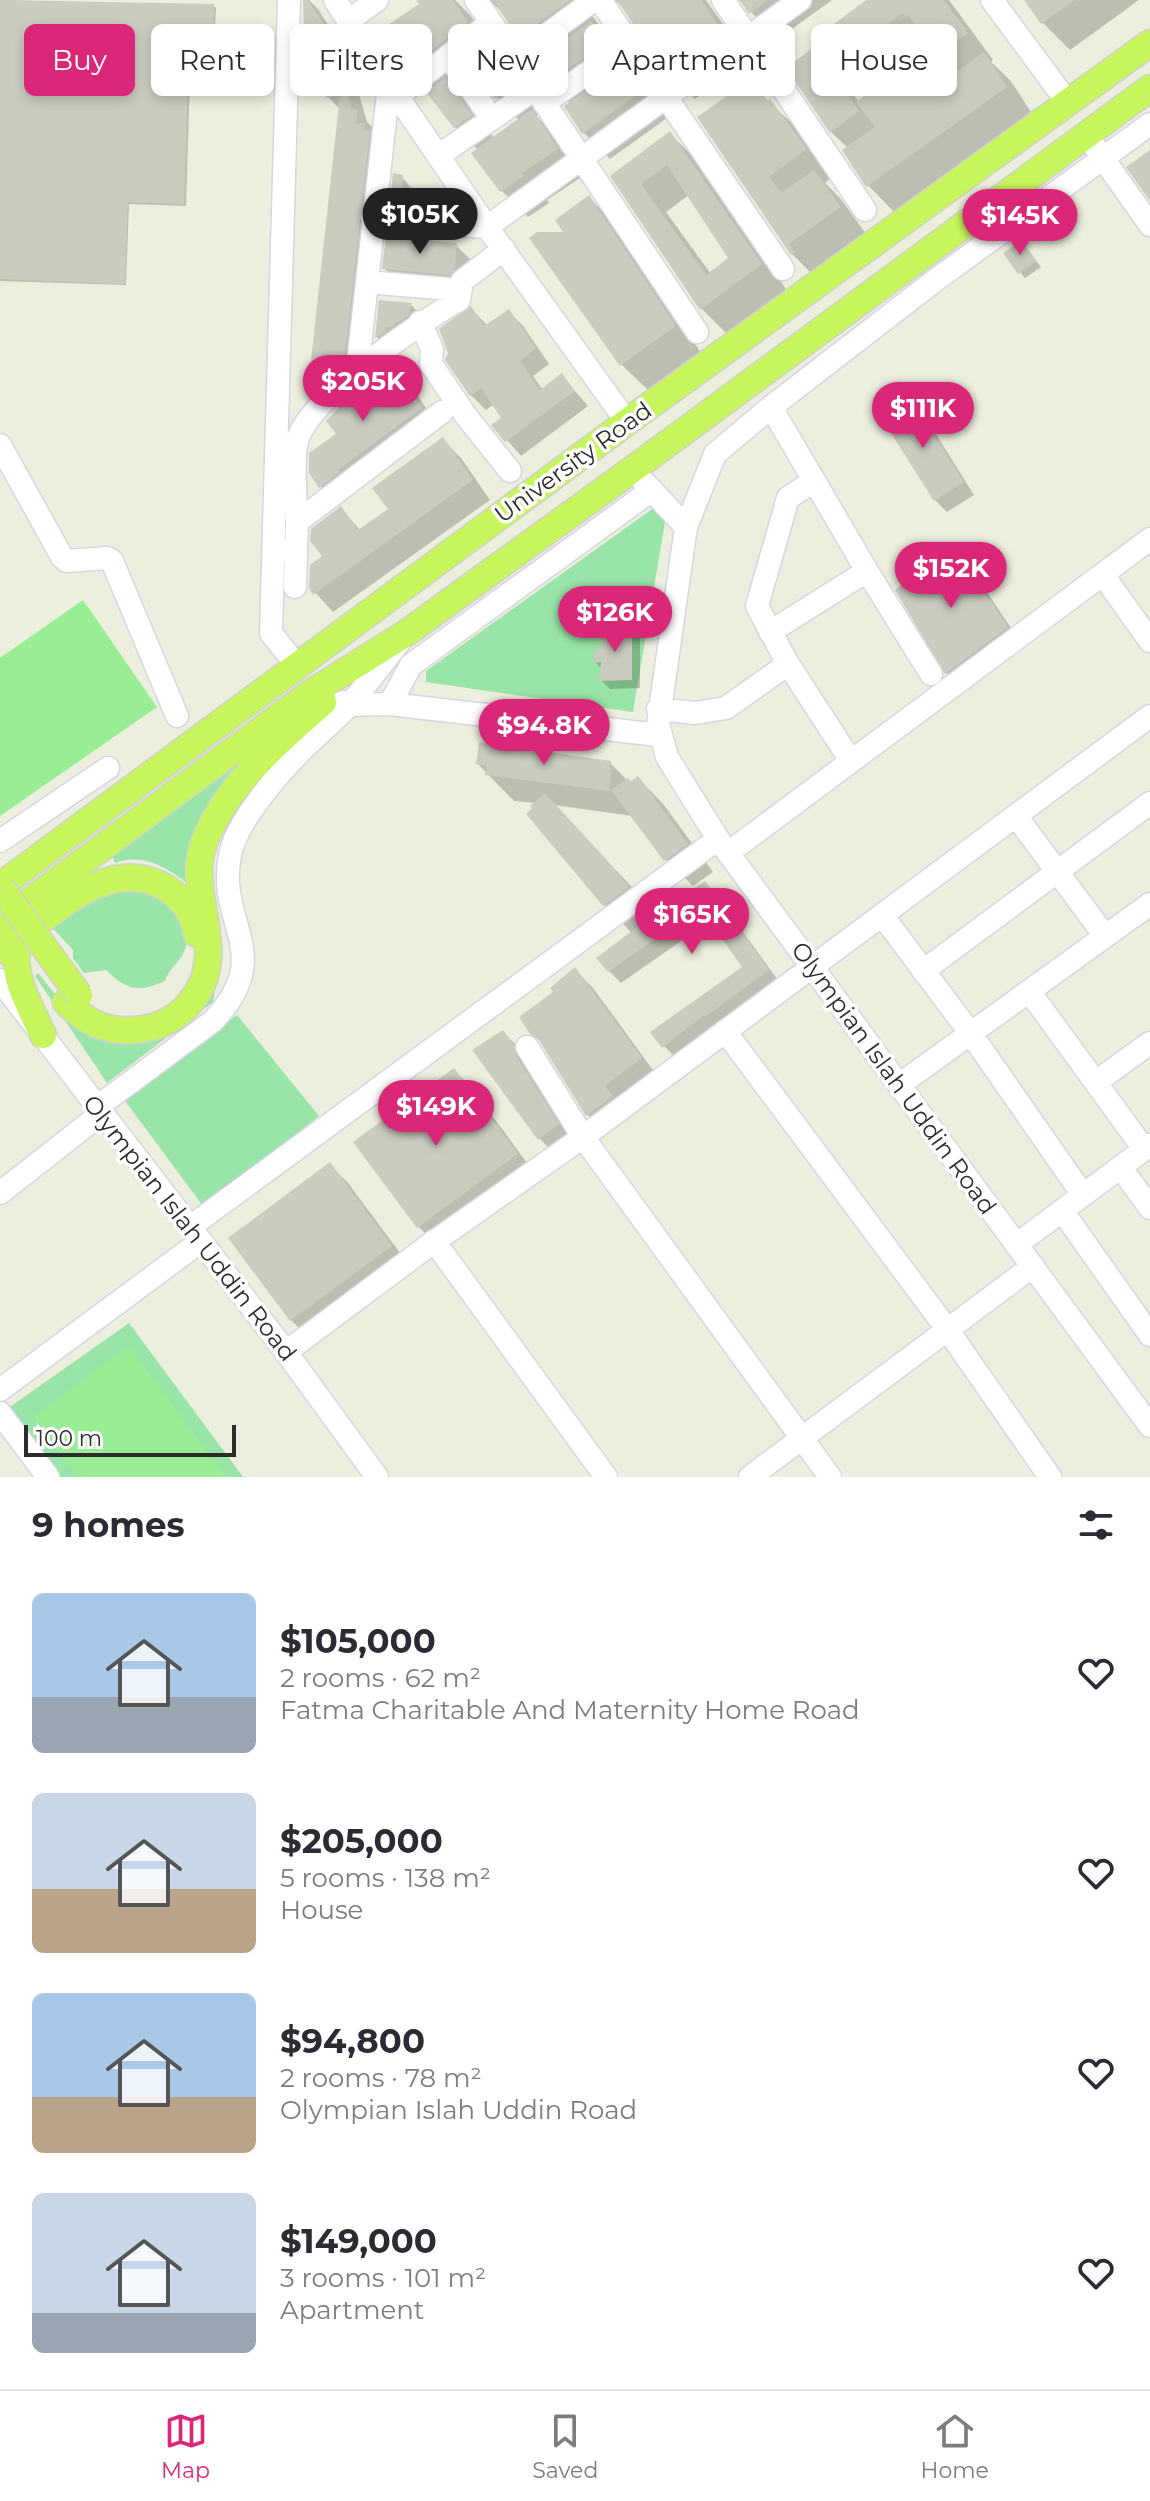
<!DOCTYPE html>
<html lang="en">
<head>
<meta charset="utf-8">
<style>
	body { margin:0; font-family:Montserrat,sans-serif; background:#f2f2f3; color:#2b2b33; height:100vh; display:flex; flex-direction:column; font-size:30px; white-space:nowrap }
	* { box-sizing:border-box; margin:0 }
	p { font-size:26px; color:#7c7c81 }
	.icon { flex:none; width:44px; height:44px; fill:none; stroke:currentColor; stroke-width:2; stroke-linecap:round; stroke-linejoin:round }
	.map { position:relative; height:1477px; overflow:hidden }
	.sheet { display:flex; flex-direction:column; background:#fff; flex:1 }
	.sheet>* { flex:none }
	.guide { position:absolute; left:24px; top:24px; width:1102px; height:72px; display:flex; gap:16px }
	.scale { position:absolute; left:24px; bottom:20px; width:212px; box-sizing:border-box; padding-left:8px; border:4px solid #2c2c2c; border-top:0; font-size:22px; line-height:28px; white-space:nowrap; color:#2c2c2c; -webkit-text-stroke:6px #fff; paint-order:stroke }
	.price { position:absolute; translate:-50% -68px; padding:0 18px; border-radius:28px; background:#db2777; color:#fff; font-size:26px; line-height:52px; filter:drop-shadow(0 2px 4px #0008) }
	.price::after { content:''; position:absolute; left:50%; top:48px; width:24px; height:18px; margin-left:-12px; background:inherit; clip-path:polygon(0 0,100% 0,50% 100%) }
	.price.on { background:#222; color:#fff }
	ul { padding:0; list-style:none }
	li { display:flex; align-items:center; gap:24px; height:200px; padding:0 32px }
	li span { display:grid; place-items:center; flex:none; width:224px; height:160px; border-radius:12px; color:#555 }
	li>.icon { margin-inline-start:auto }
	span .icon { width:96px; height:96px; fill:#fffc; stroke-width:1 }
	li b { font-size:34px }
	h2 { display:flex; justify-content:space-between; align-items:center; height:96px; padding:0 32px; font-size:34px }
	.pill { padding:0 28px; border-radius:12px; background:#fff; box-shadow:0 4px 12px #0003; font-size:28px; line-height:72px }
	.pill.on { background:#db2777; color:#fff }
	.tab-bar { display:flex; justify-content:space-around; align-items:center; height:112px; border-top:2px solid #e1e1e2; background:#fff; font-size:22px; color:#7c7c81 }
	.tab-bar a { display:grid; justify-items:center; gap:4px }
	.tab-bar .on { color:#db2777 }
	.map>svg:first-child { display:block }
</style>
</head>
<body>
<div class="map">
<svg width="1150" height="1477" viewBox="0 0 1150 1477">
	<rect width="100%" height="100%" fill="#eceede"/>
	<path fill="#99e5a7" d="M662 502 667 510 633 712 426 682V671Z
		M261 739 192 888C172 869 142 852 115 863L111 853Z
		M104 889 159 891C174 909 196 928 183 954 177 964 168 971 165 981 138 993 126 990 106 970L84 973 73 958V950L47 922Z
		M38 973 70 1013 130 1039 217 977 213 1002 107 1083 35 976Z
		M237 1015 319 1116 203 1206 123 1098Z
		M129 1323 243 1477H58L7 1409Z"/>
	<path fill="#99ed95" d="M83 600 157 707 0 816V658Z
		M129 1346 226 1477H78L34 1417Z"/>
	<path fill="#0003" fill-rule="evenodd" d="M0 0 214 6 216 8 214 47 191 46 186 206 129 204 126 285 0 281Z
		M305 0H309L318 9 358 71 353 73 367 122 374 129 351 385 331 410 314 392 340 109 328 97 323 76 307 60Z
		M427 0H455L470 15 494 50 491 52 516 76 541 113 536 116 558 138 583 176 547 200 549 203 528 217 501 190 479 151 455 127 434 88 412 66 385 30ZM474 65 497 98 519 120 495 140 472 106 450 84Z
		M488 0H581L599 25 595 28 618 50 631 71 628 73 650 94 667 118 610 159 583 132 571 104 550 82 541 59 520 37 504 13Z
		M615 0H706L749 61 695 99 669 72 626 10Z
		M739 0H832L778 39Z
		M869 0H949L993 60 991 62 1011 81 1033 115 894 212 868 185 848 148 831 132 821 44ZM929 40 932 46 859 102 854 95Z
		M1026 0H1139L1070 50 1043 23Z
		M769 102 797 128 832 177 825 183 841 199 866 234 819 281 792 254 699 118Z
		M670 134 697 160 788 292 728 335 702 309 613 177ZM689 195 731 259 711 274 666 212Z
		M402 177 420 198 440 217 410 223 392 205Z
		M589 198 616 224 701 353 649 391 622 365 532 238 567 234Z
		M456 245 474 263 472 288 469 293 403 287 385 269Z
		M1026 249 1041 267 1025 278 1006 254Z
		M381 302 411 305 429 323 404 345 403 350 395 355 377 337Z
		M471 309 488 326 508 311 523 326 549 364 533 376 543 390 562 376 588 406 521 456 494 425 503 418 494 404 486 410 471 395Z
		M392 368 411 386 439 427 355 489 356 491 339 505 320 486 339 435Z
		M912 403 924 415 974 495 947 512 935 500Z
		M443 440 461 458 490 500 333 612 311 588 325 557 341 509 361 531 391 509Z
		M954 549 966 561 1019 640 959 685 947 673 898 591Z
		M631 629 640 638V688L610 689 601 680 602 669 595 662 602 650Z
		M610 763 630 783 638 778 664 805 713 872 693 886 666 860 633 816 554 805 631 886 655 916 705 884 717 896 780 983 676 1058 664 1046 745 967 711 920 621 983 609 971 632 933 604 905 536 803 514 801 478 764Z
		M575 970 593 988 658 1077 606 1133 588 1115 545 1046 556 993Z
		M503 1032 521 1050 576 1144 558 1157 540 1139 475 1050Z
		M454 1070 472 1088 535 1174 437 1245 419 1227 356 1142Z
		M330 1165 348 1183 409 1265 309 1338 291 1320Z"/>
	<path fill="#caccc0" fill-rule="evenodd" d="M0 0 214 4 213 46 189 45 184 204 128 202 125 284 0 279Z
		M303 0H308L343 54 336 55 352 109 357 110 356 124 365 123 364 130 370 131 344 365 335 367 337 370 334 372H329L328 378 313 394 308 388 340 95 326 98 317 59 305 61Z
		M416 0H453L468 22 410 67 382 29 419 4Z
		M493 0H570L518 38Z
		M617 0H701L724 34 667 74Z
		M740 0H768L749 14Z
		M866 0H944L968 33 933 57 947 79 984 52 1007 87 866 187 842 150 875 127 856 102 930 45 908 15 905 17 903 13 828 67 859 111 830 133 786 68 818 44 814 39Z
		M1024 0H1075L1041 24Z
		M591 21 606 43 548 83 534 62Z
		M489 46 516 85 495 99 468 60Z
		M623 65 642 91 582 134 564 106Z
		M446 77 472 115 454 128 426 92Z
		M750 80 768 101 770 99 807 149 769 177 781 193 814 170 841 207 789 244 795 252 791 255 697 117Z
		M532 109 558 149 522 173 524 176 500 192 471 153Z
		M670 131 762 264 700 310 610 176ZM667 165 728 258 706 275 641 184Z
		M1150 150V201L1126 167Z
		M393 173 403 175 402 190H409L408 195 423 196 422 208 390 205Z
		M589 195 676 326 620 366 529 238 537 232H563L555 220Z
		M386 236 457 243 455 269 450 275 382 269Z
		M1021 241 1037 261 1018 274 1003 253Z
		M379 300 412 303 408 316 399 322H395L394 326 386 328V332L375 338Z
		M471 306 484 326 509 309 536 348 520 361 540 390 562 373 575 391 505 442 491 425 501 418 481 388 470 396 445 360 448 353 439 329Z
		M392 365 422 408 338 470 340 472 319 488 309 473V453L336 434 326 421 352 394Z
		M912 400 964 482 934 501 882 419Z
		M443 437 473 480 313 595 309 588 310 565 322 556 310 541 311 529 341 506 358 530 388 509 372 488Z
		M954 547 1008 627 945 674 895 590Z
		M632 627V680L599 681 601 662 593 663 595 648H601L602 628Z
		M479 742 611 761 610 791 485 775 487 766 476 764Z
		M638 776 688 844 664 861 611 790 628 778 631 781Z
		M545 793 604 857 629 887 603 906 526 814 532 808 530 806Z
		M705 881 769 970 705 1017 704 1015 662 1048 650 1032 742 967 700 908 608 972 596 958 677 897 678 899Z
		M575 967 642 1058 605 1086 613 1096 586 1116 539 1040 530 1034 519 1017 553 992 550 988Z
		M503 1030 514 1045 515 1054 559 1124 538 1140 472 1050Z
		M454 1068 518 1154 417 1228 353 1142Z
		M330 1162 392 1246 290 1321 228 1238Z"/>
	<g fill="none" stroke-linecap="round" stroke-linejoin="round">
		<g stroke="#d9d3e5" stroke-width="25">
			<path id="minor" d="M289 0 271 633 297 666
				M335 0 389 84 487 227 627 422
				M476 0 697 332
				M600 0 783 269
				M723 0 865 210
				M992 0 1068 103
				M350 20 377 0
				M448 56 492 119
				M515 58 594 0
				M397 97 491 22
				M544 103 629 44
				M1150 124 933 282 771 407 715 454 686 527 658 724 667 757 718 839 1150 1426
				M1095 147 1150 225
				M438 156 535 89
				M373 218 487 227 800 0
				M367 282 460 290
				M420 322 432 349 431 364 466 416 510 471
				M357 372 389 84
				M771 407 867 571 931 674
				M0 445 62 557 67 561 107 558 112 561 177 716
				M643 481 686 527
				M814 481 788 498 757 606 788 664 851 761
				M297 522C296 501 292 459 297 441 309 398 419 323 459 300L462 281 504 249
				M275 550 296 551 297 522 442 412
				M1103 575 1150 641
				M295 587 296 551
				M770 632 867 571
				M343 702 349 705 390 704 659 735
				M390 704 411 665 652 490
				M658 709 695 713 726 708 788 664
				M1016 816 1105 936
				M0 841 108 768
				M728 853 1150 539
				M882 915 971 1034 1083 1195
				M923 971 1150 803
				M0 980 286 1352 377 1477
				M1029 991 1144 1149
				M725 1031 947 1329 1050 1477
				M527 1047 583 1137 830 1477
				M1096 1082 1150 1043
				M899 1085 1150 904
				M97 1107 213 1021C277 953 216 925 230 855 236 822 279 773 302 750 318 734 336 720 351 703 368 683 383 662 400 641
				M1121 1168 1150 1208
				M0 1193 102 1113
				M1063 1212 1150 1335
				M190 1227 718 839
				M434 1241 606 1477
				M1016 1245 1150 1145
				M286 1352 428 1246 583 1137 1150 716
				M0 1390 201 1241
				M0 1413 48 1477
				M750 1477 1033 1266"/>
		</g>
		<g stroke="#d1d1d1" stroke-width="29">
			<path id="major" d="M0 886 627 422 1150 43
				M0 923 312 692 405 634 633 469 1150 88
				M20 936C8 973 28 1001 43 1035
				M0 950C49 920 107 850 168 889 184 900 194 915 197 934
				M66 1002C87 1024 111 1034 142 1029 161 1027 176 1018 189 1004 234 953 183 894 205 840 229 782 277 743 323 702"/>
		</g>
		<use href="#minor" stroke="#fff" stroke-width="22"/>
		<use href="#major" stroke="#c7f55c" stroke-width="26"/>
		<g stroke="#d1d1d1" stroke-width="29" stroke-linecap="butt">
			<path id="major-bridge" d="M0 887 79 995"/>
		</g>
		<use href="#major-bridge" stroke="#c7f55c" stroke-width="26"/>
	</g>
	<g text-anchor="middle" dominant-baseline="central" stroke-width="7" stroke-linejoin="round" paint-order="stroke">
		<g font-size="24" fill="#2c2c2c" stroke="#fff">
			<text transform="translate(573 462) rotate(-36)">University Road</text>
			<text transform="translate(894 1078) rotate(54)">Olympian Islah Uddin Road</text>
			<text transform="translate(190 1228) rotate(52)">Olympian Islah Uddin Road</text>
		</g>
	</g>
</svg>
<div class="scale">100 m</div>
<b class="price on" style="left:420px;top:256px">$105K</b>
<b class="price" style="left:1020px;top:257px">$145K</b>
<b class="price" style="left:363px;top:423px">$205K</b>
<b class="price" style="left:923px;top:450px">$111K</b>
<b class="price" style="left:951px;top:610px">$152K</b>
<b class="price" style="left:615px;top:654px">$126K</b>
<b class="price" style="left:544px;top:767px">$94.8K</b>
<b class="price" style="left:692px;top:956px">$165K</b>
<b class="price" style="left:436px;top:1148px">$149K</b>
<div class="guide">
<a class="pill on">Buy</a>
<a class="pill">Rent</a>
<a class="pill">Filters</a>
<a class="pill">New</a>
<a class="pill">Apartment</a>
<a class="pill">House</a>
</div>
</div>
<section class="sheet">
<h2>9 homes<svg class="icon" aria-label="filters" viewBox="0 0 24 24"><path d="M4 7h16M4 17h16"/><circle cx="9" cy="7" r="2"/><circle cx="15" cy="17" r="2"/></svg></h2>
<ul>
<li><span style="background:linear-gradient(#a9c7e8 65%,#9aa5b1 0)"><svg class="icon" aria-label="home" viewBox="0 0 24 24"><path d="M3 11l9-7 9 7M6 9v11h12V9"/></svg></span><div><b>$105,000</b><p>2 rooms · 62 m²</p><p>Fatma Charitable And Maternity Home Road</p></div><svg class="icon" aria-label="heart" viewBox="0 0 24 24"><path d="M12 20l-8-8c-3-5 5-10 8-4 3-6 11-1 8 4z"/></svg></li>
<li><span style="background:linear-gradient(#c9d6e8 60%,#b9a48a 0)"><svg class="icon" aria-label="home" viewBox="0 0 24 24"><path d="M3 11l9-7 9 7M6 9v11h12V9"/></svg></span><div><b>$205,000</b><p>5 rooms · 138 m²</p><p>House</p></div><svg class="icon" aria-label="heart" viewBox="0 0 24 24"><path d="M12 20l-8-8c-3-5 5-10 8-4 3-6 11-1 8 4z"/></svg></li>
<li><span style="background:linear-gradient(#a9c7e8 65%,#b9a48a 0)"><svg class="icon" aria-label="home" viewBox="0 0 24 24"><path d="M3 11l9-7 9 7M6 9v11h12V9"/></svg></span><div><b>$94,800</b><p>2 rooms · 78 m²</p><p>Olympian Islah Uddin Road</p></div><svg class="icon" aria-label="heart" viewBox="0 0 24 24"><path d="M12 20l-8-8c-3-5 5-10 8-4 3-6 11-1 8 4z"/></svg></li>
<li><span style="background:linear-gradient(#c9d6e8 75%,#9aa5b1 0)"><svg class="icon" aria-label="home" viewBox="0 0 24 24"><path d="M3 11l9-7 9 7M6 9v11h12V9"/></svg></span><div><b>$149,000</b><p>3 rooms · 101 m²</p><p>Apartment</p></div><svg class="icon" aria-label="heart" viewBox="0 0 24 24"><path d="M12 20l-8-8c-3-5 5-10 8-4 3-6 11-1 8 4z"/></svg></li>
</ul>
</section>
<nav class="tab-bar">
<a class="on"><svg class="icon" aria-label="map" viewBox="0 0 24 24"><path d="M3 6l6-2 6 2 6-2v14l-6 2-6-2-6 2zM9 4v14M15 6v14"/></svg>Map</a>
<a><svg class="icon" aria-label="saved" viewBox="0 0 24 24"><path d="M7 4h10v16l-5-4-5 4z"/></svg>Saved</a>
<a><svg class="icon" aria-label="home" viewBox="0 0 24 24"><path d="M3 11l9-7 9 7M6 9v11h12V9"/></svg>Home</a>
</nav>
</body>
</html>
